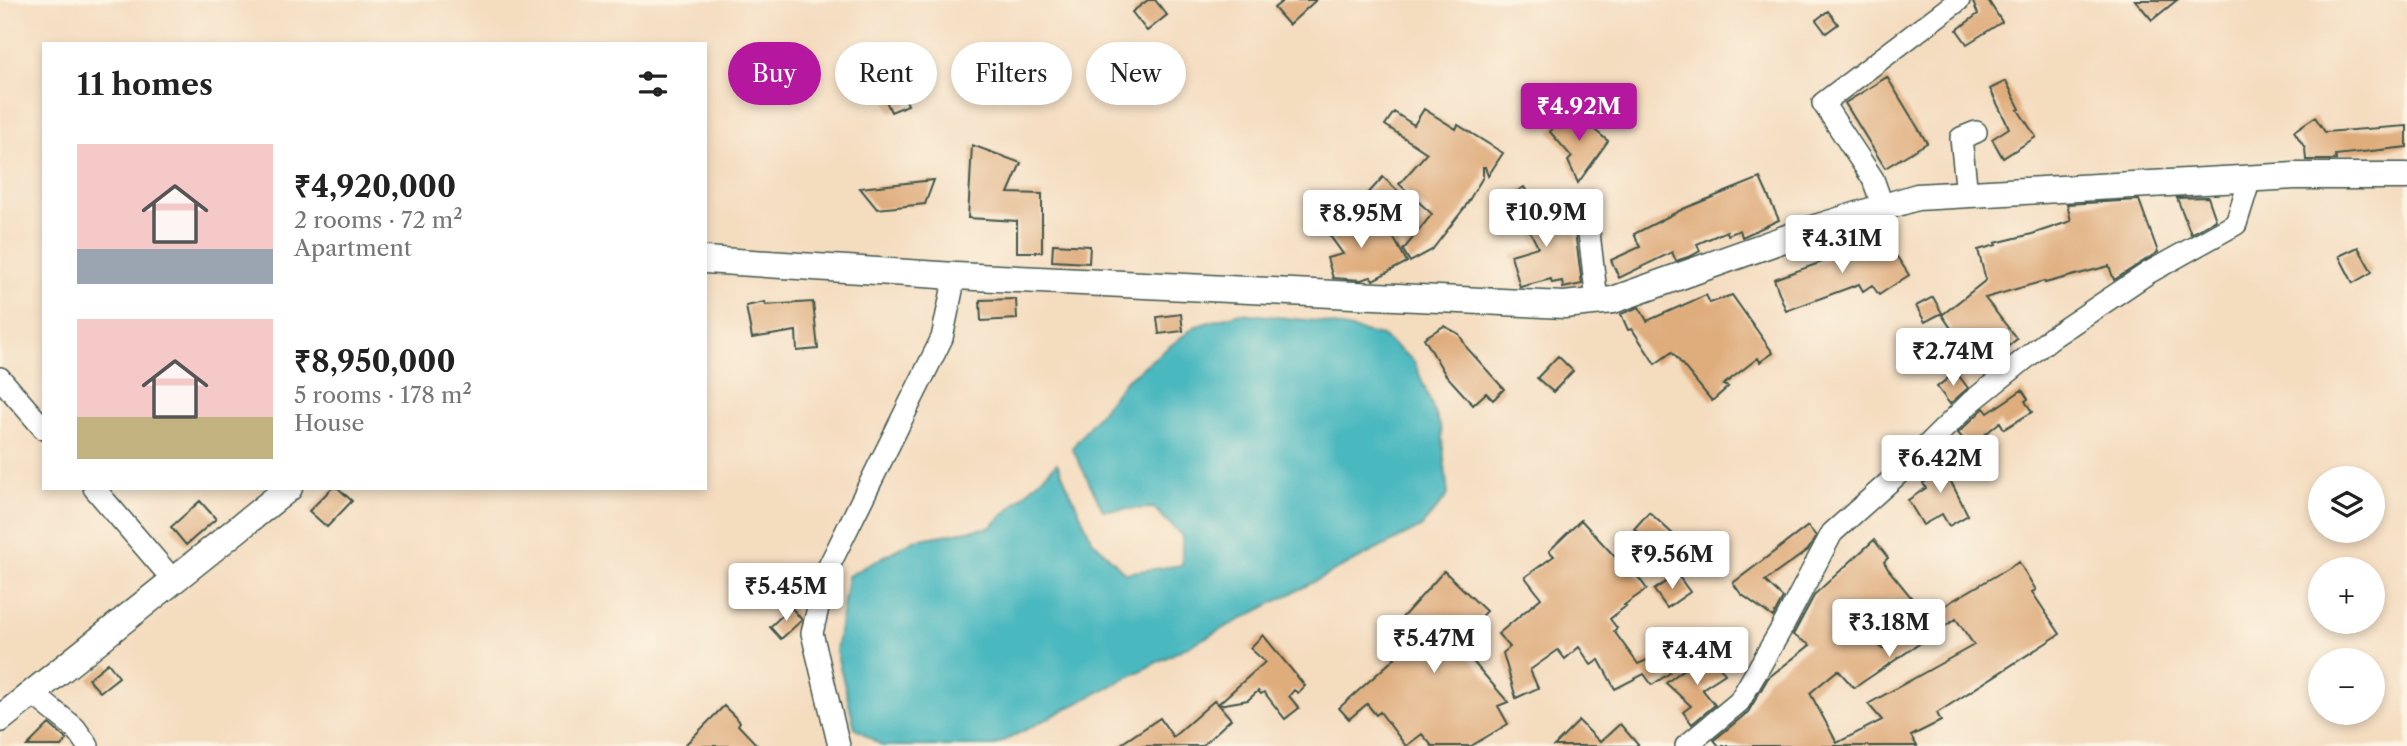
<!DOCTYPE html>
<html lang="en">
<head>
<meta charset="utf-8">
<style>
	body { margin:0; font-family:"Libre Caslon Text",serif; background:#f6f6f6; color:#222; height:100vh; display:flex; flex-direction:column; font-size:26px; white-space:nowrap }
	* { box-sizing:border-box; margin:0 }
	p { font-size:23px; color:#767676 }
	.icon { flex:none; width:38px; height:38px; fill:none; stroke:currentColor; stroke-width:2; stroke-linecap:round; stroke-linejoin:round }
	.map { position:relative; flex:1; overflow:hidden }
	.drawer { position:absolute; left:42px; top:42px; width:665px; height:448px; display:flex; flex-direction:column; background:#fff; border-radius:0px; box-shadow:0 4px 10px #0003 }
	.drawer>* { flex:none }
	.banner { position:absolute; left:728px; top:42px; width:665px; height:63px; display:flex; gap:14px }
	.controls { position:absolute; left:2308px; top:466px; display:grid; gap:14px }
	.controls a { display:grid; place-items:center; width:77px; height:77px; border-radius:50%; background:#fff; box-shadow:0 4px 10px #0003; font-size:35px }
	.price { position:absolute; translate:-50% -60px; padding:0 16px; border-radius:7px; background:#fff; color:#222; font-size:23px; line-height:46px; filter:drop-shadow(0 2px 4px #0008) }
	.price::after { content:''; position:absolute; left:50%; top:42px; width:21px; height:16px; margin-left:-10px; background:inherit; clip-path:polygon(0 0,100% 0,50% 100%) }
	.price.active { background:#b5179e; color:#fff }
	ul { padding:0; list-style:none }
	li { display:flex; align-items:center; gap:21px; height:175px; padding:0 35px }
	li span { display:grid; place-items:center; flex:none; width:196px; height:140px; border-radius:0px; color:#555 }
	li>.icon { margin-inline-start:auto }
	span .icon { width:84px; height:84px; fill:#fffc; stroke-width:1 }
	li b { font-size:30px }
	h2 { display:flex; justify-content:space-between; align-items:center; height:84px; padding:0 35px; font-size:30px }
	.pill { padding:0 24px; border-radius:32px; background:#fff; box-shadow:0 4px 10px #0003; font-size:24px; line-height:63px }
	.pill.active { background:#b5179e; color:#fff }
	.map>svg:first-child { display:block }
</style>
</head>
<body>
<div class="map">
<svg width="2407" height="746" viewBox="0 0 2407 746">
	<rect width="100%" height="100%" fill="#fcf5e5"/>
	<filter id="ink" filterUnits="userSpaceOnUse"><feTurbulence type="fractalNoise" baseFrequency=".0143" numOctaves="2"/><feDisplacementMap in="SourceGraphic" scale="14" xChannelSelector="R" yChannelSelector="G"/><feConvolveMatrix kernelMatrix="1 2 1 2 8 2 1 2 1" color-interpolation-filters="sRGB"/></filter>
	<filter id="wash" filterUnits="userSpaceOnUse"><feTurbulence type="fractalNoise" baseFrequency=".00686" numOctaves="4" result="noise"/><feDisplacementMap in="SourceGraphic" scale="28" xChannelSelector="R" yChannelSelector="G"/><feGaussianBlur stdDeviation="1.57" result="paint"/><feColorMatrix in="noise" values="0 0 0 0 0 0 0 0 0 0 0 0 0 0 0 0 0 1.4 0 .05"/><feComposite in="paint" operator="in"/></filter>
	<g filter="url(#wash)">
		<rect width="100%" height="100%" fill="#f4dcbf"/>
		<path fill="#48b8bf" stroke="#347a7a" stroke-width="2" d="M1240 313 1316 321 1382 336 1414 361 1441 428 1448 495 1421 527 994 746H882L855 728 836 651 848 576 914 540 991 527 1057 463 1092 540 1125 573 1182 565V536L1154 508 1103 510 1072 448 1125 381 1196 326Z"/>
		<g id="blocks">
			<path fill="#dfac7c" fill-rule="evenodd" d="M1148 0H1155L1167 15 1147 31 1132 12Z
				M1284 0H1316L1289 25 1274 8Z
				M1972 0H1988L2002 22 1967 44 1957 30 1978 14Z
				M2135 0H2177L2152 20Z
				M1828 11 1838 24 1826 33 1816 20Z
				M1887 77 1927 143 1885 168 1845 103Z
				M2006 81 2020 109 2018 110 2036 137 2003 158 1992 139 2009 128 1990 89Z
				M899 82 908 105 891 112 881 90Z
				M1424 109 1456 129 1458 125 1503 153 1488 176 1485 167H1483V177L1465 207 1432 250 1410 262 1403 250 1432 214 1399 184 1427 153 1385 125 1394 112 1414 125Z
				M1565 113 1576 122 1580 118 1608 141 1578 183 1568 161 1572 157 1550 132Z
				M2315 117 2325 132 2407 126V147L2335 155 2336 160H2306L2305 148 2294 131Z
				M972 145 1021 163 1008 193 1042 194V252H1017V221L968 218Z
				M1383 177 1400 193 1382 212 1365 197Z
				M1760 178 1779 220 1742 237 1740 230 1728 235 1727 231 1697 244 1700 251 1691 256 1676 261 1672 252 1619 278 1611 260 1640 247 1634 234 1683 209Z
				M934 180 925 204 877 209 860 188Z
				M1524 187 1550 226 1574 224 1582 284 1563 288 1562 281 1552 283 1551 279 1520 287 1511 255 1538 247 1511 195Z
				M2208 197 2216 220 2191 234 2177 198Z
				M2139 200 2158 252 2114 280 2109 266 2045 283 2044 281 1985 298 2017 339 2000 353 1997 350 1976 365 1942 315 1986 280 1978 250 1996 245 1995 243 2032 234 2071 221 2067 204Z
				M1328 206 1348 234 1353 231 1357 237 1385 222 1407 262 1373 280 1371 277 1361 280 1333 278 1327 258 1343 254 1315 215Z
				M1866 234 1882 259 1894 252 1909 275 1879 295 1872 285 1863 291 1859 284 1786 311 1774 279 1828 260 1826 256 1842 249Z
				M1053 244 1090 246 1089 263 1052 261Z
				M2358 247 2372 272 2353 283 2339 256Z
				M1706 295 1710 303 1732 295 1773 353 1760 362 1758 358 1723 385 1728 387 1712 401 1672 352 1655 364 1632 329 1628 330 1621 314 1639 307 1647 321Z
				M1933 297 1942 313 1925 322 1916 306Z
				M1016 299 1017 319 981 321 980 300Z
				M765 302 766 305 813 302 818 349 797 351 796 331 752 338 746 306Z
				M1181 314 1183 331 1159 334 1157 317Z
				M1444 326 1459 334 1467 348 1504 389 1493 400 1486 393 1473 405 1445 374 1424 338Z
				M1558 356 1573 371 1553 392 1537 378Z
				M1956 372 1968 388 1950 404 1937 387Z
				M2022 390 2028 399 2025 401 2032 412 2004 429 2000 422 1970 447 1958 433 1984 408 1988 413Z
				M1951 449 1960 463 1946 472 1968 515 1949 526 1942 514 1923 525 1908 500 1926 488 1923 483 1941 473 1933 461Z
				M332 488H338L352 501 327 527 309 511Z
				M200 501 216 519 186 545 171 527Z
				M1649 512 1690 550 1674 563 1658 543 1633 570 1647 589 1624 605 1626 606 1610 619 1617 628 1614 631 1638 664 1661 654 1670 673 1652 685 1644 674 1615 689 1599 660 1591 665 1579 647 1565 659 1558 650 1530 670 1538 688 1516 698 1503 653 1510 647 1498 634 1541 598 1525 577 1554 556 1549 551 1581 520 1616 558 1640 534 1634 529Z
				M1808 526 1816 536 1808 550 1765 581 1783 598 1773 617 1741 594 1733 583Z
				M1874 540 1888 558 1884 562 1888 569 1928 618 1952 601 2019 562 2036 590 2032 592 2060 634 1937 713 1941 721 1911 736 1917 746H1719L1714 740 1748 712 1768 678 1810 645 1793 635 1815 594ZM1891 598 1914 628 1882 649 1861 626ZM1956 619 1974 645 1868 704 1882 720 1837 743 1810 693 1838 670 1854 688Z
				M1444 571 1486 611 1456 642 1508 702 1498 706 1508 724 1471 746H1432L1422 734 1406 746 1380 712 1376 715 1367 704 1349 719 1339 708 1395 658 1382 640Z
				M1677 574 1690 592 1667 608 1654 590Z
				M791 607 802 620 781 639 770 627Z
				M1263 635 1305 686 1298 693 1294 690 1289 696 1299 708 1285 719 1264 692 1261 694 1258 691 1248 700 1219 705 1231 719 1202 746H1118L1160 718 1173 737 1215 700 1218 704 1265 662 1250 648Z
				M1711 653 1725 674 1702 689 1715 705 1692 724 1683 712 1691 706 1666 683 1688 666 1692 670Z
				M108 663 119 677 100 692 88 679Z
				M724 706 740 722 738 725 758 746H684Z
				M1579 721 1600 742 1620 724 1639 746H1554Z
				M49 724 67 740 61 746H27Z"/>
		</g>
	</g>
	<g filter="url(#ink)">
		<use href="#blocks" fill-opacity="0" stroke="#3f5549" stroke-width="2"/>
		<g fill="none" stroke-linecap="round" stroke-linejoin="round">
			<g stroke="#3f5549" stroke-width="24">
				<path id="minor" d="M1967 194 1961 138 1976 132
					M1883 207 1873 179 1823 103 1959 0
					M1589 233 1597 301
					M0 378 44 429
					M94 488 174 581
					M32 693 75 728 88 746
					M839 746 812 633 827 570 942 338 955 276
					M1686 746 1739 702 1783 626 1832 533 1897 475 1971 402 2051 338 2148 273 2236 224 2250 179"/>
			</g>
			<g stroke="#3f5549" stroke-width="29">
				<path id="major" d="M705 260 955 276 1564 305 1613 300 1812 229 1917 197 2295 176H2407
					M0 719 289 488"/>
			</g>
			<use href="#minor" stroke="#fff" stroke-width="21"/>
			<use href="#major" stroke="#fff" stroke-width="26"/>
		</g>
	</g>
</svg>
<div class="controls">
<a><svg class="icon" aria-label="layers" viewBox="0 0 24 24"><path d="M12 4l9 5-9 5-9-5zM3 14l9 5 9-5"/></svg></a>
<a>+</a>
<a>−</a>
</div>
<b class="price active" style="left:1579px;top:143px">₹4.92M</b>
<b class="price" style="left:1546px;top:249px">₹10.9M</b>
<b class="price" style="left:1361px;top:250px">₹8.95M</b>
<b class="price" style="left:1842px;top:275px">₹4.31M</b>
<b class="price" style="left:1953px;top:388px">₹2.74M</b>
<b class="price" style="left:1940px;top:495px">₹6.42M</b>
<b class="price" style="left:1672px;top:591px">₹9.56M</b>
<b class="price" style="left:786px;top:623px">₹5.45M</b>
<b class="price" style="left:1889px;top:659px">₹3.18M</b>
<b class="price" style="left:1434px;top:675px">₹5.47M</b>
<b class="price" style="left:1697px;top:687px">₹4.4M</b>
<div class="banner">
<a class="pill active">Buy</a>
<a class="pill">Rent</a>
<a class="pill">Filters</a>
<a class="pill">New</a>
</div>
<section class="drawer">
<h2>11 homes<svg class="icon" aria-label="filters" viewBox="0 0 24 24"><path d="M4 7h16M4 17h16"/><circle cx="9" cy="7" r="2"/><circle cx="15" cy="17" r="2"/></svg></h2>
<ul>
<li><span style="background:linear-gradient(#f6c9c9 75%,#9aa5b1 0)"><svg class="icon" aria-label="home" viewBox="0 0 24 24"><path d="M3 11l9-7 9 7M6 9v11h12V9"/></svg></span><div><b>₹4,920,000</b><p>2 rooms · 72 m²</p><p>Apartment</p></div></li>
<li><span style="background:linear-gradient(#f6c9c9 70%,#c2b280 0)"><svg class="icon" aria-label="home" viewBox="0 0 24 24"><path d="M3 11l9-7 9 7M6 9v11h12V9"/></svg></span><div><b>₹8,950,000</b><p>5 rooms · 178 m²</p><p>House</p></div></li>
</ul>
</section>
</div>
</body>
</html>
